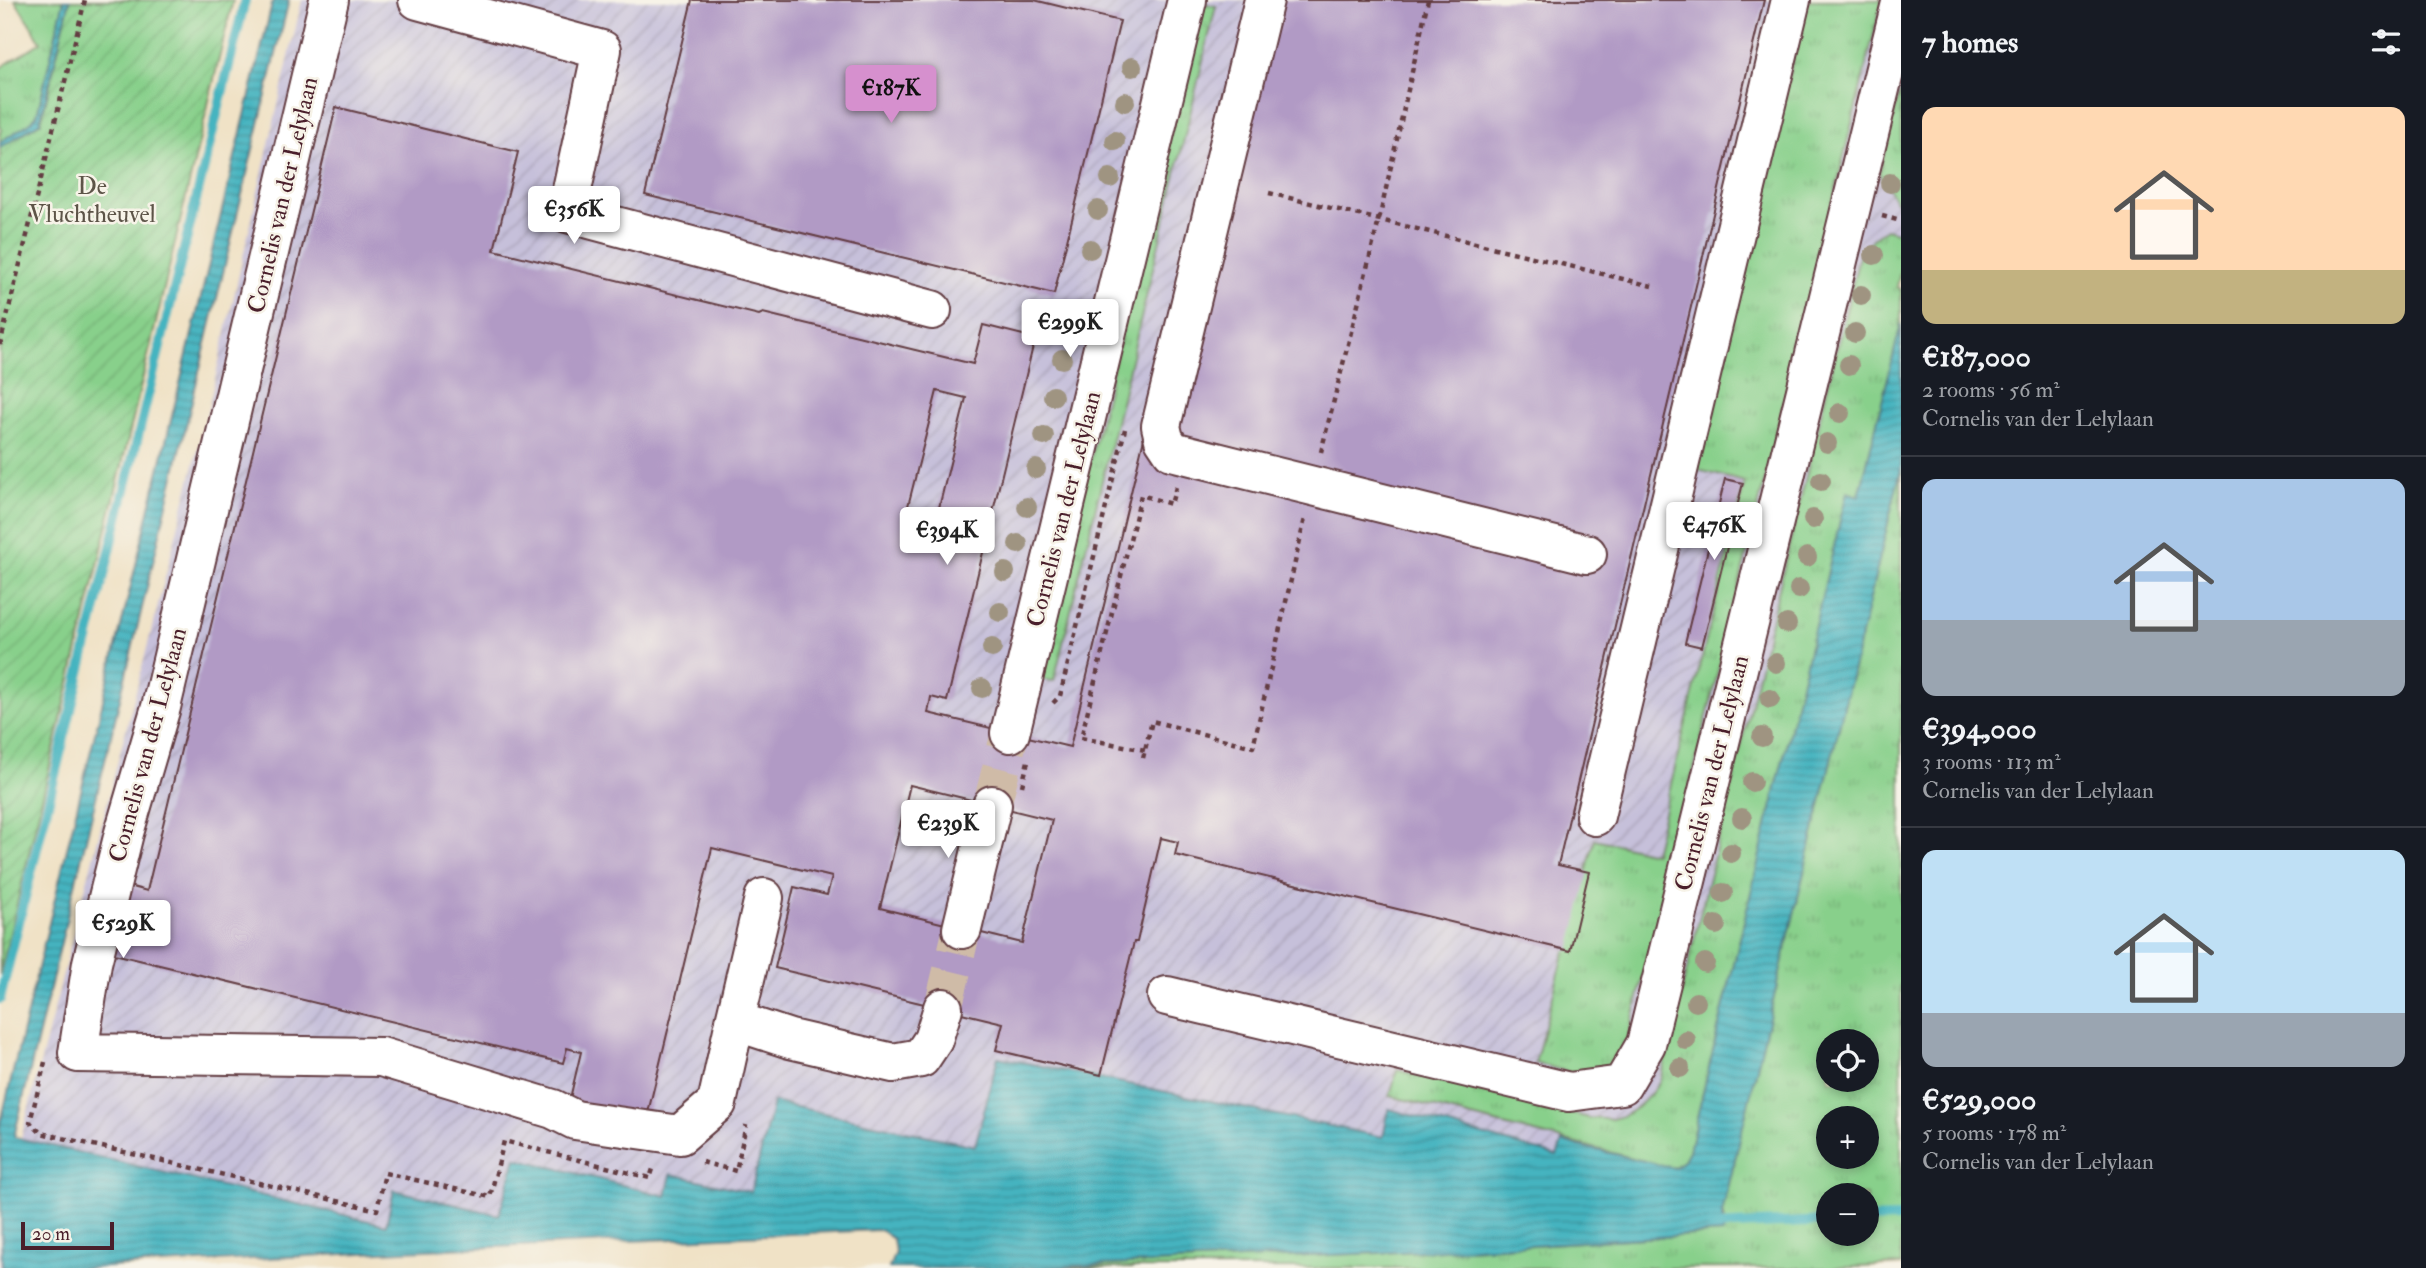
<!DOCTYPE html>
<html lang="en">
<head>
<meta charset="utf-8">
<style>
	body { margin:0; font-family:"IM FELL Double Pica",serif; background:#242831; color:#f1f3f6; height:100vh; display:flex; flex-direction:column; font-size:26px; white-space:nowrap }
	* { box-sizing:border-box; margin:0 }
	p { font-size:23px; color:#9ea1a6 }
	.icon { flex:none; width:38px; height:38px; fill:none; stroke:currentColor; stroke-width:2; stroke-linecap:round; stroke-linejoin:round }
	.map { position:relative; flex:1; overflow:hidden }
	.details { display:flex; flex-direction:column; background:#171b24; width:525px }
	.details>* { flex:none }
	.tools { position:absolute; left:1816px; top:1029px; display:grid; gap:14px }
	.tools a { display:grid; place-items:center; width:63px; height:63px; border-radius:50%; background:#171b24; box-shadow:0 4px 10px #0003; font-size:35px }
	.scale { position:absolute; left:21px; bottom:18px; width:93px; box-sizing:border-box; padding-left:7px; border:4px solid #4a1f2b; border-top:0; font-size:19px; line-height:24px; white-space:nowrap; color:#4a1f2b; -webkit-text-stroke:5px #f7f3e8; paint-order:stroke }
	.price { position:absolute; translate:-50% -60px; padding:0 16px; border-radius:7px; background:#fff; color:#222; font-size:23px; line-height:46px; filter:drop-shadow(0 2px 4px #0008) }
	.price::after { content:''; position:absolute; left:50%; top:42px; width:21px; height:16px; margin-left:-10px; background:inherit; clip-path:polygon(0 0,100% 0,50% 100%) }
	.price.active { background:#d690ce; color:#111 }
	ul { padding:0; list-style:none }
	li { display:grid; align-content:center; gap:14px; height:371px; padding:0 21px }
	li+li { border-top:2px solid #363941 }
	li span { display:grid; place-items:center; height:217px; border-radius:14px; color:#555 }
	li>.icon { margin-inline-start:auto }
	span .icon { width:126px; height:126px; fill:#fffc; stroke-width:1 }
	li b { font-size:30px }
	h2 { display:flex; justify-content:space-between; align-items:center; height:84px; padding:0 21px; font-size:30px }
	main { display:flex; flex:1; min-height:0 }
	.map>svg:first-child { display:block }
</style>
</head>
<body>
<main>
<div class="map">
<svg width="1901" height="1268" viewBox="0 0 1901 1268">
	<defs>
		<pattern id="industrial-furrows" width="10" height="10" patternUnits="userSpaceOnUse" patternTransform="scale(1.75)"><rect width="10" height="10" fill="#c6c0da"/><path d="M-1 1l2-2M0 10L10 0M9 11l2-2" fill="none" stroke="#aca5bb"/></pattern>
		<pattern id="grass-tufts" width="24" height="20" patternUnits="userSpaceOnUse" patternTransform="scale(1.75)"><rect width="24" height="20" fill="#88d08b"/><path d="M3 7l-1-3M5 7V3M7 7l1-3M15 17l-1-3M17 17v-4M19 17l1-3" fill="none" stroke="#77b278"/></pattern>
		<pattern id="garden-furrows" width="10" height="10" patternUnits="userSpaceOnUse" patternTransform="scale(1.75)"><rect width="10" height="10" fill="#88d08b"/><path d="M-1 1l2-2M0 10L10 0M9 11l2-2" fill="none" stroke="#77b278"/></pattern>
		<pattern id="water-rules" width="6" height="5" patternUnits="userSpaceOnUse" patternTransform="scale(1.75)"><rect width="6" height="5" fill="#45b4c0"/><path d="M0 2.5h6" fill="none" stroke="#3c929c"/></pattern>
	</defs>
	<rect width="100%" height="100%" fill="#f7f3e8"/>
	<filter id="ink" filterUnits="userSpaceOnUse"><feTurbulence type="fractalNoise" baseFrequency=".0143" numOctaves="2"/><feDisplacementMap in="SourceGraphic" scale="14" xChannelSelector="R" yChannelSelector="G"/><feConvolveMatrix kernelMatrix="1 2 1 2 8 2 1 2 1" color-interpolation-filters="sRGB"/></filter>
	<filter id="wash" filterUnits="userSpaceOnUse"><feTurbulence type="fractalNoise" baseFrequency=".00686" numOctaves="4" result="noise"/><feDisplacementMap in="SourceGraphic" scale="28" xChannelSelector="R" yChannelSelector="G"/><feGaussianBlur stdDeviation="1.57" result="paint"/><feColorMatrix in="noise" values="0 0 0 0 0 0 0 0 0 0 0 0 0 0 0 0 0 1.4 0 .05"/><feComposite in="paint" operator="in"/></filter>
	<g filter="url(#wash)">
		<rect width="100%" height="100%" fill="#f0e2c6"/>
		<path fill="url(#industrial-furrows)" d="M302 0H1901V267L1897 287 1901 289V324L1689 1151 896 1218 0 1268V1220L206 418Z"/>
		<path fill="url(#grass-tufts)" stroke="#69785b" stroke-width="2" fill-rule="evenodd" d="M15 0H64L37 115 31 122 0 142V132L2 130 0 126V68L41 42Z
			M1807 0H1882L1626 1047 1616 1062 1591 1078 1535 1063 1595 839 1654 853 1745 482 1694 469Z
			M1202 3 1216 6 1054 681 1037 679Z
			M1901 87V209L1879 173Z
			M1886 229 1901 233V267L1897 287 1901 289V324L1859 496 1847 493 1689 1151 1684 1160 1673 1168 1664 1166 1390 1096 1397 1070 1589 1118C1596 1118 1605 1120 1612 1119 1633 1115 1649 1098 1660 1081L1860 253 1874 237Z
			M1901 469V1265L1831 1268H1039L1467 1249 1723 1233 1724 1219 1722 1213ZM1829 1041H1867V1080H1829ZM1829 1118H1867V1157H1829ZM1829 1195H1867V1234H1829Z"/>
		<path fill="url(#garden-furrows)" stroke="#69785b" stroke-width="2" d="M70 0H233L0 975V148L41 122Z"/>
		<path fill="url(#water-rules)" stroke="#486a76" stroke-width="2" d="M64 0H70L40 122 0 148V142L31 122 37 115Z
			M273 0H289L14 1137 386 1225 394 1190 499 1215 516 1158 666 1196 671 1174 751 1192 773 1102 975 1146 998 1057 1383 1137 1389 1109 1557 1156 1562 1142 1674 1168 1684 1160 1689 1151 1847 492 1859 496 1901 324V469L1722 1213 1723 1233 1467 1249 1039 1268H889L895 1252 893 1239 880 1230 380 1252 86 1268H2L0 1125Z"/>
		<g fill="none" stroke-linecap="round" stroke-linejoin="round">
			<path stroke="#45b4c0" stroke-width="10" d="M0 999 245 0
				M1867 1219 1901 1218
				M1712 1226 1829 1221"/>
		</g>
		<g id="blocks">
			<path fill="#b19ac5" fill-rule="evenodd" d="M692 0H1034L1120 21 1054 294 645 195Z
				M1249 0H1764L1558 865 1589 872 1570 951 1175 855 1178 842 1161 838 1137 942H1134L1101 1075 996 1050 1003 1023 775 968 794 887 827 895 832 877 712 848 645 1125 568 1107 581 1052 567 1048 563 1063 110 953 125 885 147 891 336 107 518 152 494 250 759 315 763 313 973 364 983 325 1035 338 947 701 931 697 928 713 1070 747ZM937 391 966 398 935 524 905 518ZM910 785 1052 820 1022 943 880 908Z
				M1725 479 1743 483 1702 647 1685 643Z"/>
		</g>
	</g>
	<g filter="url(#ink)">
		<use href="#blocks" fill-opacity="0" stroke="#633c42" stroke-width="2"/>
		<g fill="none" stroke-linecap="round" stroke-linejoin="round">
			<path stroke="#cfbba7" stroke-width="38" stroke-dasharray="38 19" stroke-linecap="butt" d="M992 805 1010 733
				M943 1008 962 929"/>
			<g stroke="#633c42" stroke-width="42">
				<path id="minor" d="M329 0 161 707 124 833 92 963 78 1053 381 1057 553 1109 575 1120 680 1135 717 1103 735 1021 790 1039 893 1063 921 1058 933 1040 943 1008
					M418 0 602 50 567 213 932 310
					M1264 0 1161 426 1164 439 1172 451 1587 554
					M1010 733 1187 0
					M1595 816 1791 0
					M962 929 992 805
					M1167 996 1569 1092 1622 1085 1646 1044 1901 3
					M735 1021 764 898"/>
			</g>
			<path stroke="#633c42" stroke-width="4.5" stroke-dasharray="5 5" stroke-linecap="butt" d="M1269 193 1652 286
				M1882 216 1901 221
				M0 345 85 0
				M1321 452 1379 220 1428 0
				M1053 703 1060 696 1125 429
				M1145 750 1081 738 1141 495 1171 504 1176 487
				M1143 758 1152 721 1253 747 1305 518
				M1022 786 1028 761
				M45 1062 30 1122 41 1133 377 1210 385 1173 490 1197 504 1141 650 1178 654 1166
				M702 1162 736 1171 746 1125"/>
			<use href="#minor" stroke="#fff" stroke-width="38"/>
		</g>
		<g fill="#9f9481">
			<circle cx="1132" cy="67" r="10"/>
			<circle cx="1125" cy="102" r="10"/>
			<circle cx="1115" cy="141" r="10"/>
			<circle cx="1110" cy="178" r="10"/>
			<circle cx="1890" cy="183" r="10"/>
			<circle cx="1098" cy="210" r="10"/>
			<circle cx="1090" cy="249" r="10"/>
			<circle cx="1874" cy="255" r="10"/>
			<circle cx="1861" cy="295" r="10"/>
			<circle cx="1855" cy="333" r="10"/>
			<circle cx="1062" cy="359" r="10"/>
			<circle cx="1849" cy="365" r="10"/>
			<circle cx="1053" cy="396" r="10"/>
			<circle cx="1840" cy="413" r="10"/>
			<circle cx="1044" cy="436" r="10"/>
			<circle cx="1827" cy="443" r="10"/>
			<circle cx="1036" cy="469" r="10"/>
			<circle cx="1821" cy="481" r="10"/>
			<circle cx="1027" cy="507" r="10"/>
			<circle cx="1813" cy="519" r="10"/>
			<circle cx="1018" cy="544" r="10"/>
			<circle cx="1807" cy="557" r="10"/>
			<circle cx="1005" cy="572" r="10"/>
			<circle cx="1799" cy="589" r="10"/>
			<circle cx="1000" cy="612" r="10"/>
			<circle cx="1787" cy="624" r="10"/>
			<circle cx="992" cy="648" r="10"/>
			<circle cx="1776" cy="663" r="10"/>
			<circle cx="982" cy="688" r="10"/>
			<circle cx="1770" cy="699" r="10"/>
			<circle cx="1762" cy="737" r="10"/>
			<circle cx="1752" cy="782" r="10"/>
			<circle cx="1742" cy="818" r="10"/>
			<circle cx="1731" cy="853" r="10"/>
			<circle cx="1723" cy="893" r="10"/>
			<circle cx="1716" cy="925" r="10"/>
			<circle cx="1705" cy="963" r="10"/>
			<circle cx="1696" cy="1002" r="10"/>
			<circle cx="1686" cy="1040" r="10"/>
			<circle cx="1680" cy="1068" r="10"/>
		</g>
	</g>
	<g text-anchor="middle" dominant-baseline="central" stroke-width="5" stroke-linejoin="round" paint-order="stroke">
		<g font-size="24" fill="#5d5448" stroke="#f7f3e8">
			<text x="92" y="186">De<tspan x="92" dy="28">Vluchtheuvel</tspan></text>
		</g>
		<g font-size="24" fill="#4a1f2b" stroke="#f7f3e8">
			<text transform="translate(283 195) rotate(-77)">Cornelis van der Lelylaan</text>
			<text transform="translate(1064 509) rotate(-76)">Cornelis van der Lelylaan</text>
			<text transform="translate(148 745) rotate(-75)">Cornelis van der Lelylaan</text>
			<text transform="translate(1712 773) rotate(-76)">Cornelis van der Lelylaan</text>
		</g>
	</g>
</svg>
<div class="tools">
<a><svg class="icon" aria-label="locate" viewBox="0 0 24 24"><circle cx="12" cy="12" r="6"/><path d="M12 2v4M12 18v4M2 12h4M18 12h4"/></svg></a>
<a>+</a>
<a>−</a>
</div>
<div class="scale">20 m</div>
<b class="price active" style="left:891px;top:125px">€187K</b>
<b class="price" style="left:574px;top:246px">€356K</b>
<b class="price" style="left:1070px;top:359px">€299K</b>
<b class="price" style="left:1714px;top:562px">€476K</b>
<b class="price" style="left:947px;top:567px">€394K</b>
<b class="price" style="left:948px;top:860px">€239K</b>
<b class="price" style="left:123px;top:960px">€529K</b>
</div>
<section class="details">
<h2>7 homes<svg class="icon" aria-label="filters" viewBox="0 0 24 24"><path d="M4 7h16M4 17h16"/><circle cx="9" cy="7" r="2"/><circle cx="15" cy="17" r="2"/></svg></h2>
<ul>
<li><span style="background:linear-gradient(#ffd9b3 75%,#c2b280 0)"><svg class="icon" aria-label="home" viewBox="0 0 24 24"><path d="M3 11l9-7 9 7M6 9v11h12V9"/></svg></span><div><b>€187,000</b><p>2 rooms · 56 m²</p><p>Cornelis van der Lelylaan</p></div></li>
<li><span style="background:linear-gradient(#a9c7e8 65%,#9aa5b1 0)"><svg class="icon" aria-label="home" viewBox="0 0 24 24"><path d="M3 11l9-7 9 7M6 9v11h12V9"/></svg></span><div><b>€394,000</b><p>3 rooms · 113 m²</p><p>Cornelis van der Lelylaan</p></div></li>
<li><span style="background:linear-gradient(#bfe0f5 75%,#9aa5b1 0)"><svg class="icon" aria-label="home" viewBox="0 0 24 24"><path d="M3 11l9-7 9 7M6 9v11h12V9"/></svg></span><div><b>€529,000</b><p>5 rooms · 178 m²</p><p>Cornelis van der Lelylaan</p></div></li>
</ul>
</section>
</main>
</body>
</html>
